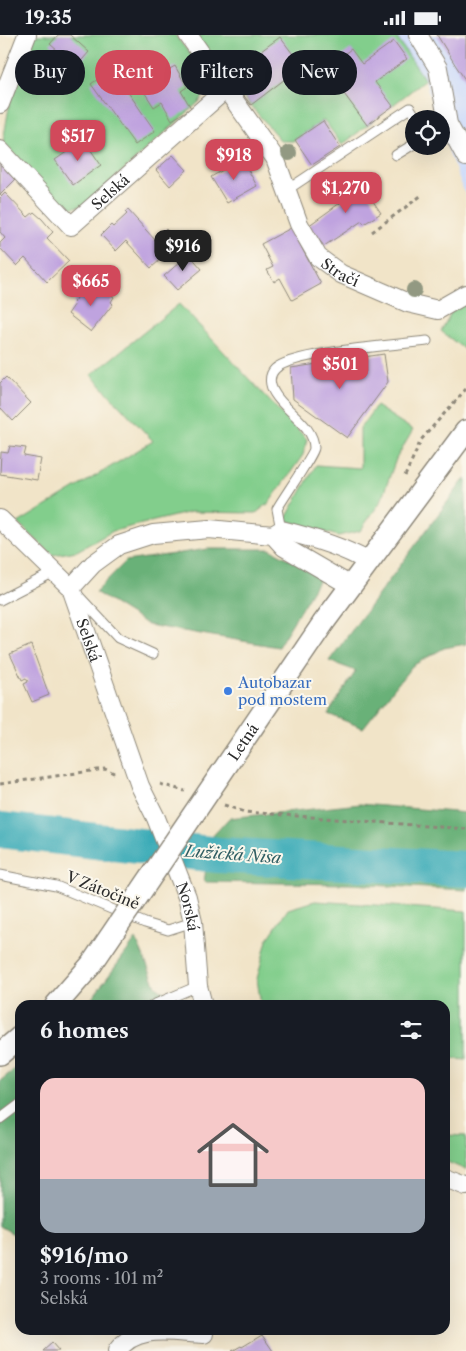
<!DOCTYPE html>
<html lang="en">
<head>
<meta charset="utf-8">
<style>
	body { margin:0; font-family:"Libre Caslon Text",serif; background:#242831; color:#f1f3f6; height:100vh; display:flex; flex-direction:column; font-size:19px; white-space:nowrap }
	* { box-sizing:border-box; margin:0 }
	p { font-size:16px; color:#9ea1a6 }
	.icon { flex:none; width:28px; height:28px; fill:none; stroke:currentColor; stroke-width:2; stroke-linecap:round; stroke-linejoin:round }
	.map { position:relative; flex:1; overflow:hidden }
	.side { position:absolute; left:15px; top:965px; width:435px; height:335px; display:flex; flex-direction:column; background:#171b24; border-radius:15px; box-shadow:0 5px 20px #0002 }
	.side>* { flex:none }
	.top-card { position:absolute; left:15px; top:15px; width:436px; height:45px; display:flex; gap:10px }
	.controls { position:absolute; left:405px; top:75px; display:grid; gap:10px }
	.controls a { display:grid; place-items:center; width:45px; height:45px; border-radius:50%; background:#171b24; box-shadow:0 5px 20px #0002; font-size:25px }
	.price { position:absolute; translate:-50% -42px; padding:0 11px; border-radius:10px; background:#d1495b; color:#fff; font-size:16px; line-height:32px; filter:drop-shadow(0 1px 2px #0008) }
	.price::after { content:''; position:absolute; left:50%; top:30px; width:15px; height:11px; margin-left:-8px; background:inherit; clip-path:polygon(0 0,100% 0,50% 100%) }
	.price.on { background:#222; color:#fff }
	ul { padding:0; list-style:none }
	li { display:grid; align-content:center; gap:10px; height:265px; padding:0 25px }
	li span { display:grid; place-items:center; height:155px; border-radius:15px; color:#555 }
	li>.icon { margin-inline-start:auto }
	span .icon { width:90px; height:90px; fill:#fffc; stroke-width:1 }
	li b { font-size:21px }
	h2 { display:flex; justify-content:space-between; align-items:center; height:60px; padding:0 25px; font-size:21px }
	.pill { padding:0 18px; border-radius:22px; background:#171b24; box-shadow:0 5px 20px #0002; font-size:18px; line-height:45px }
	.pill.on { background:#d1495b; color:#fff }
	.status { display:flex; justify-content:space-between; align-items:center; height:35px; padding:0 25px; background:#171b24; direction:ltr }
	.status svg { height:14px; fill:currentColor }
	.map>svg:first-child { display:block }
</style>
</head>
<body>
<div class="status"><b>19:35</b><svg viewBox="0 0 49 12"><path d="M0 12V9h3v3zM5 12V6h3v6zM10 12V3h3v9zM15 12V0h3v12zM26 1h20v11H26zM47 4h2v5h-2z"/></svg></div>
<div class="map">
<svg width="466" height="1316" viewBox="0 0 466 1316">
	<rect width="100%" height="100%" fill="#fbf7ec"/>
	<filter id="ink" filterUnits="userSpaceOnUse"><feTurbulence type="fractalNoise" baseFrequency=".02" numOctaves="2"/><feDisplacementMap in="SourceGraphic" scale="10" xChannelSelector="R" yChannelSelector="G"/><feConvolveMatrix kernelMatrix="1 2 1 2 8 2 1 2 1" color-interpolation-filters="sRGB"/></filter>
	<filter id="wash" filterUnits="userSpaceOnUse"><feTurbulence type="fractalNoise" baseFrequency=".0096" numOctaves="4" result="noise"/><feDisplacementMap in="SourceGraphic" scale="20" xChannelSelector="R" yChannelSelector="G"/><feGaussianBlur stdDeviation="1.12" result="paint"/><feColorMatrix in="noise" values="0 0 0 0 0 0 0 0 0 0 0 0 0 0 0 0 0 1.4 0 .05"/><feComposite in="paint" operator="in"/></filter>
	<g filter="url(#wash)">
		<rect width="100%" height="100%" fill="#f1e4c8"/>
		<path fill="#cddbfa" d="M395 0H466V162L441 97V84H436L425 45Z"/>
		<path fill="#82ce8c" stroke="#567c5c" d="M35 0H175C189 19 216 43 200 66L85 170 66 174 3 107 11 60Z
			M196 0H395L425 45 342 110 324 85 293 106H281L228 44Z
			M466 267V316L441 296 454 272Z
			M179 269C222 314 263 361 307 404L303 420 269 468 256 478 191 477 113 496 77 516 53 520 18 488 153 406 91 340Z
			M376 371 413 395 396 424 381 466 360 496 338 501 285 485 316 430 360 433V393Z
			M315 866 466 876V1025L445 1023V970H261L257 944 267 905 288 874Z
			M445 1100 466 1101V1135L445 1126Z"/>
		<path fill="#69b178" stroke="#4a6e52" d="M466 442V609L444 613 412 631 363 693 328 679 356 636 329 626Z
			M208 514H270L321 541 278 612 148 590 95 557 126 526Z
			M360 769 466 778V855L350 849 204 847 210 804 229 783Z
			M136 904 156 951 182 970H87Z
			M20 1030V1203L0 1191V1046Z"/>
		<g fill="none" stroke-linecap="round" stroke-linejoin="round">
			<path stroke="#3aabb7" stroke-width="36" d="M0 795 218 820 466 834"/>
		</g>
		<g id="blocks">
			<path fill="#bfa3df" d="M58 0H70L89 17 76 32 50 9Z
				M437 0H466V46L456 31Z
				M280 2 302 31 251 70 228 40 253 22 251 20 255 16 257 19Z
				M394 6 407 24 375 47 393 71 367 90 325 33 351 14 362 29Z
				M164 27 168 35 175 31 187 52 181 56 191 73 172 85 162 67 154 72 141 52 160 39 156 32Z
				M112 34 155 96 135 110 91 49Z
				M323 86 340 112 312 130 295 105Z
				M84 105 101 130 73 150 55 125Z
				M173 120 187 135 170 151 156 135Z
				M242 124 257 151 227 168 211 142Z
				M0 128 15 145 0 160Z
				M358 144 381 178 364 189 362 186 324 211 308 191 347 163 342 155Z
				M5 158 28 182 34 177 42 184 53 197 47 203 69 226 47 247 25 223 17 231 0 213V208L5 203 0 197V163Z
				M128 175 155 205 166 194 179 208 151 233 126 206 116 216 101 200 111 190 113 192 127 179 125 177Z
				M291 193 321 249 292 265 280 243 274 247 267 235 273 232 261 209Z
				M189 219 202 234 177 255 164 241Z
				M89 250 95 255 98 250 114 262 111 267 113 269 91 297 68 279 75 269 73 267Z
				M384 319 388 347 347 403 293 364 291 333Z
				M6 342 31 368 13 386 1 373 0 375V348Z
				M10 411 26 413 24 421 41 424 37 445 0 439 1 417 8 418Z
				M31 610 49 660 32 667 24 649 28 647 26 643 22 645 10 619Z
				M262 1300 273 1316H232L241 1311 242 1312Z
				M52 1308 59 1316H43Z"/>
		</g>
	</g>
	<g filter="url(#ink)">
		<use href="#blocks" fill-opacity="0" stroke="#8e887a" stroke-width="1"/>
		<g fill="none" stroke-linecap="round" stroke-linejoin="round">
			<g stroke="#8e887a" stroke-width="11">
				<path id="service" d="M396 120 414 109
					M287 155 410 73 417 84
					M281 495 277 474C283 463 314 419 314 413 314 390 285 376 275 359 270 351 268 341 275 334 292 317 397 310 427 306
					M78 560 118 603 153 619
					M0 565 54 537
					M0 840 56 851 145 888 168 895 193 887
					M153 970 198 951
					M0 1084 20 1069"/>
			</g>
			<g stroke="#8e887a" stroke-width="20">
				<g id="minor">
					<path id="s1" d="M188 0 275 123 299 189 318 222 341 239 408 268 438 275 466 259"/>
					<path d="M418 0 438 33 448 89 466 122"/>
					<path d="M0 69 27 0"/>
					<path id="s2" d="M0 115 71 191 226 54"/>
					<path id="s3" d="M0 484 71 553 140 751 156 783 187 862 193 887 198 951 203 970"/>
					<path d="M273 500 281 495C310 502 341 511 367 526"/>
					<path d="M71 553 93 529 119 510 153 499 209 494 273 500 284 512 351 551"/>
					<path d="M445 1143 466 1151"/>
					<path d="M117 1316C137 1288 173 1298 204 1299"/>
				</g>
			</g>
			<g stroke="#8e887a" stroke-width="24">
				<path id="tertiary" d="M324 587 466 396
					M56 970 91 930
					M0 1019 20 1002"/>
			</g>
			<path stroke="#8e887a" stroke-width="3" stroke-dasharray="4 4" stroke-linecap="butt" d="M372 197 422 160
				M405 441 421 405 466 354
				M0 749 105 734 116 739
				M160 749 185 756
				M224 770 245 777 466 794"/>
			<use href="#service" stroke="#fff" stroke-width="9"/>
			<use href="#minor" stroke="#fff" stroke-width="18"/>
			<use href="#tertiary" stroke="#fff" stroke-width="21"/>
			<g stroke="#8e887a" stroke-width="24" stroke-linecap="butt">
				<g id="tertiary-bridge">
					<path id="s4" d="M91 930 324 587"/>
				</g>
			</g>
			<use href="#tertiary-bridge" stroke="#fff" stroke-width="21"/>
		</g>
		<g fill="#929982">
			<circle cx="289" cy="118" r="8"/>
			<circle cx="414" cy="255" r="8"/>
		</g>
	</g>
	<circle fill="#3f7fe0" stroke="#fbf7ec" stroke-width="2" cx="228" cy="656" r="5"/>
	<g text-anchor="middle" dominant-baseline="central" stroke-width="4" stroke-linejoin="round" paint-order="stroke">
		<g font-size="15" fill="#2b2b2b" stroke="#fbf7ec">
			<text stroke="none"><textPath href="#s2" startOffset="156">Selská</textPath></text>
			<text stroke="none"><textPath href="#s1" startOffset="286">Stračí</textPath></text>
			<text stroke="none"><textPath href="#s3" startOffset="154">Selská</textPath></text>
			<text stroke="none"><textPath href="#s4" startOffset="270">Letná</textPath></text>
			<text transform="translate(103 855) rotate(22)">V Zátočině</text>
			<text stroke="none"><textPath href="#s3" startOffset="439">Norská</textPath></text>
		</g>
		<g font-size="15" fill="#366cbe" stroke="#fbf7ec" text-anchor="start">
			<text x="238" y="647">Autobazar<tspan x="238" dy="17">pod mostem</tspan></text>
		</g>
		<g font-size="16" font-style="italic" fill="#315e63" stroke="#fbf7ec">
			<text transform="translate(233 819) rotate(4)">Lužická Nisa</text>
		</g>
	</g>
</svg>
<div class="controls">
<a><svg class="icon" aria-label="locate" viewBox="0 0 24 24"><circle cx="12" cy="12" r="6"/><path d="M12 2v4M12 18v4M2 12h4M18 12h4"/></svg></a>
</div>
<b class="price" style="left:78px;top:127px">$517</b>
<b class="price" style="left:234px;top:146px">$918</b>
<b class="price" style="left:346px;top:179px">$1,270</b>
<b class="price on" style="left:183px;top:237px">$916</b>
<b class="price" style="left:91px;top:272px">$665</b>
<b class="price" style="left:340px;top:355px">$501</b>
<div class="top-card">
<a class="pill">Buy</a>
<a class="pill on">Rent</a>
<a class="pill">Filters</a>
<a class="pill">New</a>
</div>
<section class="side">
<h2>6 homes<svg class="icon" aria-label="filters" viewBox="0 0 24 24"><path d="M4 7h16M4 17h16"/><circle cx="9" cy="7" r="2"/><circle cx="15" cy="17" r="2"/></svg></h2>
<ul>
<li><span style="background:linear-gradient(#f6c9c9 65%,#9aa5b1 0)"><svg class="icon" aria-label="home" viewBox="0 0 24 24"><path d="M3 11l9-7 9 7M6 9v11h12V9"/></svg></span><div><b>$916/mo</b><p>3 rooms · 101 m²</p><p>Selská</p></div></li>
</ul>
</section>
</div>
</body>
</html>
